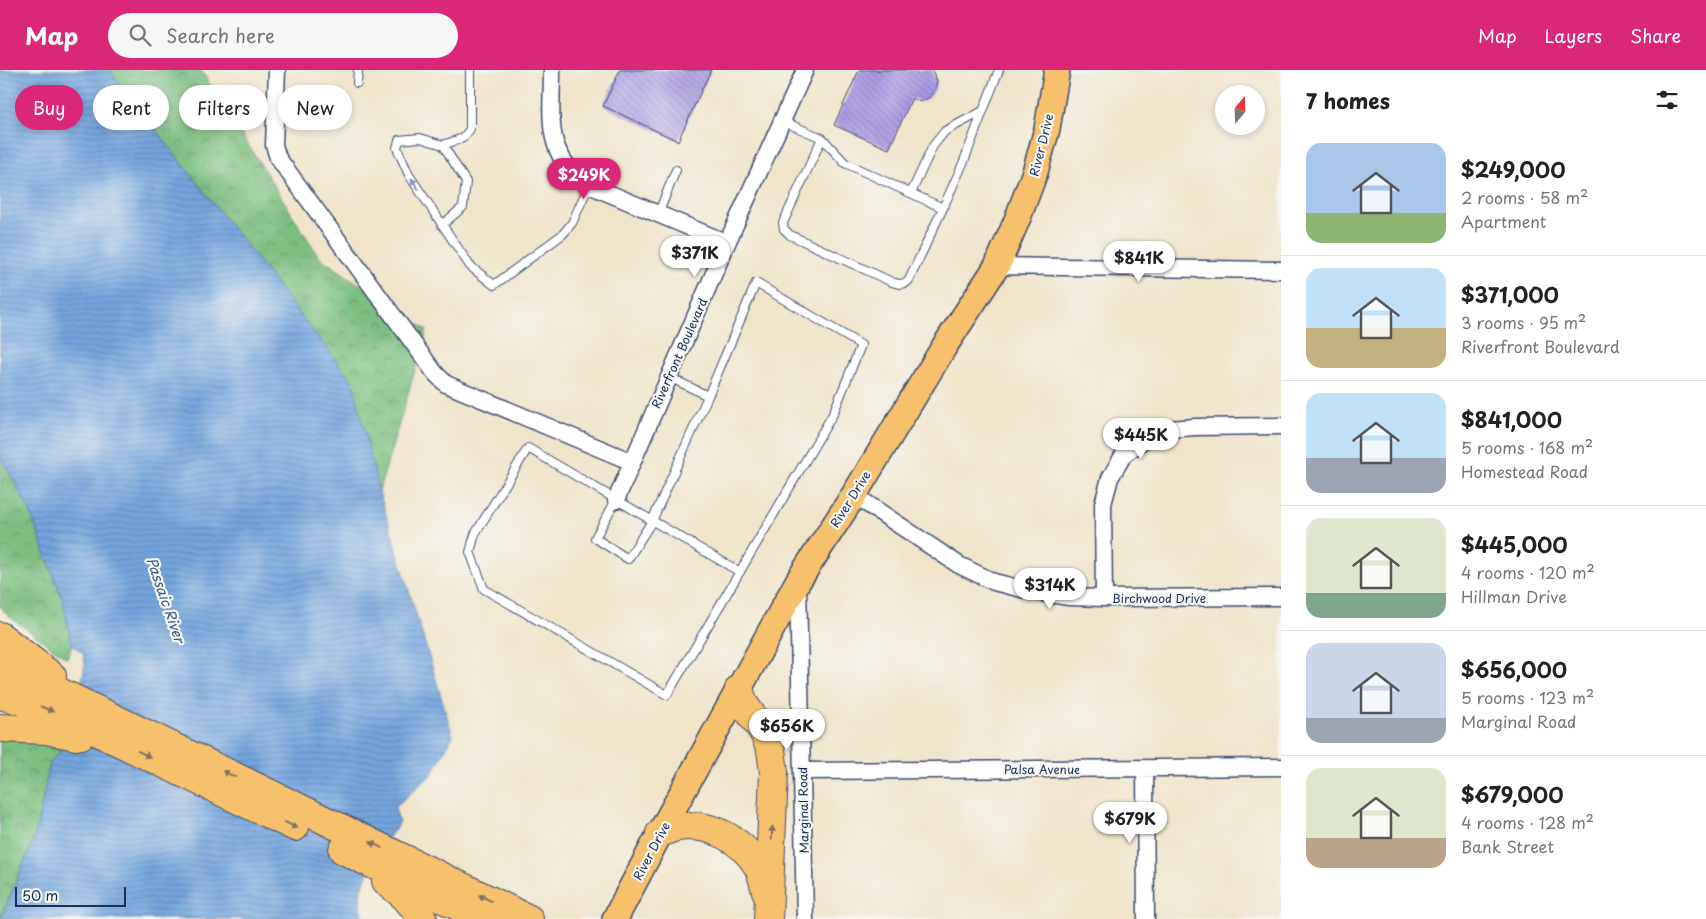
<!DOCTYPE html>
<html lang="en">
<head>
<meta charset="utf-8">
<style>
	body { margin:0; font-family:"Playpen Sans",sans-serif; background:#f6f6f6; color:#222; height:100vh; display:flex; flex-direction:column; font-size:19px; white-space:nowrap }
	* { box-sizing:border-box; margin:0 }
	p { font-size:16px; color:#767676 }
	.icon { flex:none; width:28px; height:28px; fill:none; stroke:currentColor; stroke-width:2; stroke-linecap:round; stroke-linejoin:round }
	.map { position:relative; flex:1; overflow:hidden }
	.sheet { display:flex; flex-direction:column; background:#fff; width:425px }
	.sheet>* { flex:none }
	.banner { position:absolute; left:15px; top:15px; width:475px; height:45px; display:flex; gap:10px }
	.needle { width:32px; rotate:19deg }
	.tools { position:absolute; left:1215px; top:15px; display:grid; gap:10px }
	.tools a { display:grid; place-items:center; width:50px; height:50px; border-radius:50%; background:#fff; box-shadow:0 2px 8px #0003; font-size:25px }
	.scale { position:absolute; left:15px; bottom:12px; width:111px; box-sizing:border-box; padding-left:5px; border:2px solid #1b2f5e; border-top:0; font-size:14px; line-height:18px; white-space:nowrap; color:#1b2f5e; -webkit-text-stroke:4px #f6f6f2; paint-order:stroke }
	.price { position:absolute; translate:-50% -42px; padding:0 11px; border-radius:18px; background:#fff; color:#222; font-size:16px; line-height:32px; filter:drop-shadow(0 1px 2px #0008) }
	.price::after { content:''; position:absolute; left:50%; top:30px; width:15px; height:11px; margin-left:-8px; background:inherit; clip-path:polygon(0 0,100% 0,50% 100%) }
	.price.active { background:#db2777; color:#fff }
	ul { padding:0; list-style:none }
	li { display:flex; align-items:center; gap:15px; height:125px; padding:0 25px }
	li+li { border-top:1px solid #e0e0e0 }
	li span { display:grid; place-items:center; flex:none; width:140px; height:100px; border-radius:15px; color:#555 }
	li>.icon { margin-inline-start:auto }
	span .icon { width:60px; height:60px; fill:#fffc; stroke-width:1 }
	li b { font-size:21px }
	h2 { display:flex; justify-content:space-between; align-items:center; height:60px; padding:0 25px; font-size:21px }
	.pill { padding:0 18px; border-radius:22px; background:#fff; box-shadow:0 2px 8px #0003; font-size:18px; line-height:45px }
	.pill.active { background:#db2777; color:#fff }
	header { display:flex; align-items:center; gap:30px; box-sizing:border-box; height:70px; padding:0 25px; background:#db2777; color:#fff }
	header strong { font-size:24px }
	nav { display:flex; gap:28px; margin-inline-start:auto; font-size:18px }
	.search { width:350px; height:45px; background:#f6f6f6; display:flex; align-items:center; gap:12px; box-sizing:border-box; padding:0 18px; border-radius:28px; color:#767676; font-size:19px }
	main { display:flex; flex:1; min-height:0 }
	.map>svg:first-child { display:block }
</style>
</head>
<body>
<header>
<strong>Map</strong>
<div class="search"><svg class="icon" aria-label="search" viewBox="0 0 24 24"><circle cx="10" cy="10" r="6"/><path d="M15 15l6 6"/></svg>Search here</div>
<nav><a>Map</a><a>Layers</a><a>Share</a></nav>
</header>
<main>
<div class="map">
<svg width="1281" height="849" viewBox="0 0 1281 849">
	<defs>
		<pattern id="forest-crowns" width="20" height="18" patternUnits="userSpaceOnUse" patternTransform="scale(1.25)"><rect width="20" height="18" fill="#7cbe80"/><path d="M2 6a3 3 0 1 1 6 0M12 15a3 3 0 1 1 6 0" fill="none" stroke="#659b6c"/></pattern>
		<pattern id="water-rules" width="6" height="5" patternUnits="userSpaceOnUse" patternTransform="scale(1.25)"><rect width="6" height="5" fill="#73a5de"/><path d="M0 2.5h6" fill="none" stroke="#5e87b7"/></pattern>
		<pattern id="building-back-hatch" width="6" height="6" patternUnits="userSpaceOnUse" patternTransform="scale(1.25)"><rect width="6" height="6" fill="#a898e3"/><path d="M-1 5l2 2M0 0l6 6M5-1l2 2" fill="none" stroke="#887cbb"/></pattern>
	</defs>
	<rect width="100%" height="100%" fill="#f6f6f2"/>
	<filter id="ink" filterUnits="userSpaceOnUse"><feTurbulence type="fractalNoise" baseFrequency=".02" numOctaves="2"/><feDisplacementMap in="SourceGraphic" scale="10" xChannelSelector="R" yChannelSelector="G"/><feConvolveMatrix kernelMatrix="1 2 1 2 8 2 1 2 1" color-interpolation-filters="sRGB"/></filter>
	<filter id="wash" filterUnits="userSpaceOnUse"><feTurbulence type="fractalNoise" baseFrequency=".0096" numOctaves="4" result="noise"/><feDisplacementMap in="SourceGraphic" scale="20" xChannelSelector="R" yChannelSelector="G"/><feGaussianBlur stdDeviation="1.12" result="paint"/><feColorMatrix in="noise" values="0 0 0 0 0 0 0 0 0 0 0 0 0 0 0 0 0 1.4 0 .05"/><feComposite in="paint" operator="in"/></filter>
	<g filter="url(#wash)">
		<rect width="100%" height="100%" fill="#f0e4ca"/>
		<path fill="url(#forest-crowns)" stroke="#4c766f" d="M109 0H201L319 187 427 260 379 421 353 312Z
			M0 386 29 439 62 528 72 575 67 588 11 548 0 537Z
			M0 668 55 669 60 681 50 693 35 766 0 849Z"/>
		<path fill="url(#water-rules)" stroke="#476a9e" d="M0 0H109L353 312 379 421 453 666 432 704 395 737 399 753 371 793 360 825 363 849H1L35 766 50 693 60 681 71 650 82 611 85 594 83 583 72 575 62 528 29 439 0 386Z"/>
		<g id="blocks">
			<path fill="url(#building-back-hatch)" d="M620 0H711L678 71 603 36Z
				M859 0H932L937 11 935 19 931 26 925 30 920 32 912 28 889 79 834 55Z"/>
		</g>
	</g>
	<g filter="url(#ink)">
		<use href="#blocks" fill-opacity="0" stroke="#3b4a6e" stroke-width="1"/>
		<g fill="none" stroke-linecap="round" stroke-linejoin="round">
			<g stroke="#3b4a6e" stroke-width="10">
				<path id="lane" d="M357 13 358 0
					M983 41 999 0
					M782 51 822 68 845 93 943 138 909 210 906 213 899 214 892 212 790 165 784 159 783 153 822 68
					M443 75 463 68 470 59V0
					M911 123 933 76 945 61 983 41 964 91 943 138
					M658 144 676 100
					M442 155 463 137 466 112 443 75 420 68 399 70 397 78 409 105 470 196 494 215 563 164 572 153 589 115
					M669 307 708 326 756 213 861 275 833 344 667 625 484 519 470 482 475 464 528 378 740 502
					M616 430 595 468 628 489 652 451 708 326"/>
			</g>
			<g stroke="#3b4a6e" stroke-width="19">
				<path id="street" d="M277 0 274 75 278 88 435 303 446 314 632 392
					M552 0C552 49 543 85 589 115L727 173
					M997 196 1281 200
					M854 425 959 495 994 512 1030 521 1069 527 1104 528 1281 527
					M616 430 727 173 805 0
					M798 514 805 849
					M1104 528 1103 434 1110 408 1124 384 1145 369 1169 359 1195 357 1281 356
					M1145 699 1146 849
					M803 701 1281 697"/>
			</g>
			<g stroke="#3b4a6e" stroke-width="28">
				<path id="primary" d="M615 849 660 763 798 511 854 425 944 277 997 196 1017 150 1035 102 1047 59 1057 0"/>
			</g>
			<g stroke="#3b4a6e" stroke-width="30">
				<path id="highway" d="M0 566 52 606
					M0 595 60 622 529 849
					M739 619 744 634 763 661 771 680 774 702 768 849
					M0 625 40 636 77 652 295 757
					M0 658 46 660 76 666 81 665
					M660 763C666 761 672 758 678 757 709 752 741 769 757 795 762 802 763 812 766 821
					M343 780 484 849
					M386 811 405 827 423 849"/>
			</g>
			<use href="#lane" stroke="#fff" stroke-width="8"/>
			<use href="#street" stroke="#fff" stroke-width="16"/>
			<use href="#primary" stroke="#f7c06c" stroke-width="25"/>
			<use href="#highway" stroke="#f7c06c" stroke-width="28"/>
		</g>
		<defs><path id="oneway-solid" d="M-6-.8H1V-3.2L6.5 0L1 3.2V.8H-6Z" transform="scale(1.25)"/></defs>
		<use fill="#8d97ae" href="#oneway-solid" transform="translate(415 114) rotate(-124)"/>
		<g fill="#7e7064">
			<use href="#oneway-solid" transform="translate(47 639) rotate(22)"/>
			<use href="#oneway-solid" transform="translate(144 684) rotate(26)"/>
			<use href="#oneway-solid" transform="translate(229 704) rotate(-154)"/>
			<use href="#oneway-solid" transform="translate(291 755) rotate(26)"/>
			<use href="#oneway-solid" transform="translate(772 763) rotate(-87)"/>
			<use href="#oneway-solid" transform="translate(376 775) rotate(-154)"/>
			<use href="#oneway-solid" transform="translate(485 828) rotate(-154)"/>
		</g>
	</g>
	<g text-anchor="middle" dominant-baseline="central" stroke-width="4.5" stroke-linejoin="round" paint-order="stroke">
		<g font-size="12" fill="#1b2f5e" stroke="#f6f6f2">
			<text transform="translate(1041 75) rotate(-76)">River Drive</text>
			<text transform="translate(679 283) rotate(-66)">Riverfront Boulevard</text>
			<text transform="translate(850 429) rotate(-58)">River Drive</text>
			<text x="1159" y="528">Birchwood Drive</text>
			<text x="1042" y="699">Palsa Avenue</text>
			<text transform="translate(803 740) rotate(-91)">Marginal Road</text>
			<text transform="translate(651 781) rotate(-62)">River Drive</text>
		</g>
		<g font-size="14" font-style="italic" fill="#3a588b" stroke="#f6f6f2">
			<text transform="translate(166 530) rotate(71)">Passaic River</text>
		</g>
	</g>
</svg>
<div class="tools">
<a><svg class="needle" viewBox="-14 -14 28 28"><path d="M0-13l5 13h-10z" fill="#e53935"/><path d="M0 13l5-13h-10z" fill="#767676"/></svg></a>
</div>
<div class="scale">50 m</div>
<b class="price active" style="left:584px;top:130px">$249K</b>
<b class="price" style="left:695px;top:208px">$371K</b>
<b class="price" style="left:1139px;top:213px">$841K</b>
<b class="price" style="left:1141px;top:390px">$445K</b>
<b class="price" style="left:1050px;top:540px">$314K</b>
<b class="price" style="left:787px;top:681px">$656K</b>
<b class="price" style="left:1130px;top:774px">$679K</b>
<div class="banner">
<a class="pill active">Buy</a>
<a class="pill">Rent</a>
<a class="pill">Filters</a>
<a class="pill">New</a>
</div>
</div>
<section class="sheet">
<h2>7 homes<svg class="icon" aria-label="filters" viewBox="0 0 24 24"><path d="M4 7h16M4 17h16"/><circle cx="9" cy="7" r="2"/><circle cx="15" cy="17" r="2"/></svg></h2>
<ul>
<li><span style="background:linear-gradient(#a9c7e8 70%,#8fb573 0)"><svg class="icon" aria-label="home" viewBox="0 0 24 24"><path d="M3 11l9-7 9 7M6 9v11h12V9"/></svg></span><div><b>$249,000</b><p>2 rooms · 58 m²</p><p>Apartment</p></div></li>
<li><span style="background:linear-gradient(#bfe0f5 60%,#c2b280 0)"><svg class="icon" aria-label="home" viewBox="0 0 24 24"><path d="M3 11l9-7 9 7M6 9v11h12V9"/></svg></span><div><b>$371,000</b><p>3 rooms · 95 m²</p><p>Riverfront Boulevard</p></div></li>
<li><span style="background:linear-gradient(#bfe0f5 65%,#9aa5b1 0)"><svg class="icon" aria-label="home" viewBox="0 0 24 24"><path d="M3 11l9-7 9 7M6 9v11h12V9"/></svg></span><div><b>$841,000</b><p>5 rooms · 168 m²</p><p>Homestead Road</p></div></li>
<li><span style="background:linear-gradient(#dfe7d0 75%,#7fa58c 0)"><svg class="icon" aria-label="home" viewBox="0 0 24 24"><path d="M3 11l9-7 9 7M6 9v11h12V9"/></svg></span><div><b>$445,000</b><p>4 rooms · 120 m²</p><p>Hillman Drive</p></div></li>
<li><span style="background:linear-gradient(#c9d6e8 75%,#9aa5b1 0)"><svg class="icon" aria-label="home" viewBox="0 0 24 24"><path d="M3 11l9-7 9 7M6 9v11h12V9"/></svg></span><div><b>$656,000</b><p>5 rooms · 123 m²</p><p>Marginal Road</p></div></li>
<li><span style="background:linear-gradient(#dfe7d0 70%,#b9a48a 0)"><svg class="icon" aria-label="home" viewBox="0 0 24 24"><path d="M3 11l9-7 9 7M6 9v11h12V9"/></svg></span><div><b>$679,000</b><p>4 rooms · 128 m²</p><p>Bank Street</p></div></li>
</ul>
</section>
</main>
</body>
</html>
